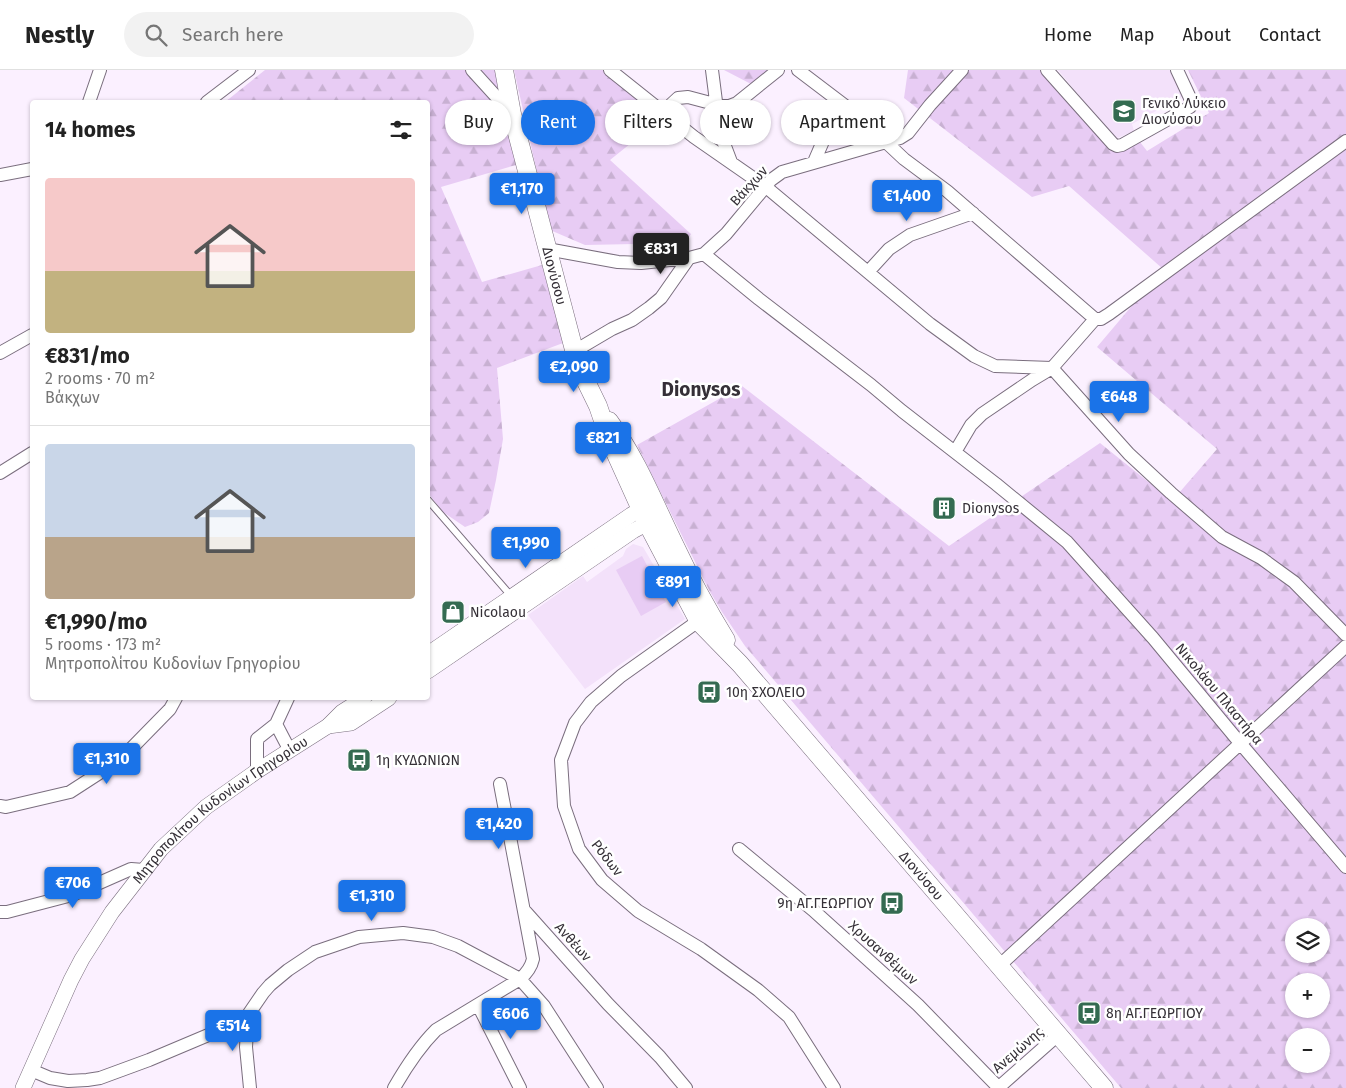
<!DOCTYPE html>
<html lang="en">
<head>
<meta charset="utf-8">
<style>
	body { margin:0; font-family:"Fira Sans",sans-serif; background:#f2f2f2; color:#222; height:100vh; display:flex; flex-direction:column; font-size:19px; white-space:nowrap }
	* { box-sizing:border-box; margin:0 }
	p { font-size:16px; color:#767676 }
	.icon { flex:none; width:28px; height:28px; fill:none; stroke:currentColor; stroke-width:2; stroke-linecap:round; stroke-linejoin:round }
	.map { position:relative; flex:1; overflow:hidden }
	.sheet { position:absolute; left:30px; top:30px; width:400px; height:600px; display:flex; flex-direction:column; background:#fff; border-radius:5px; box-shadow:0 1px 4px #0004 }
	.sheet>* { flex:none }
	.top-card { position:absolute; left:445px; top:30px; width:475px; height:45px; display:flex; gap:10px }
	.buttons { position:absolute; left:1285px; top:848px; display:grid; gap:10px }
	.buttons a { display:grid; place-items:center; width:45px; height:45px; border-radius:50%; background:#fff; box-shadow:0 1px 4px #0004; font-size:25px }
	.price { position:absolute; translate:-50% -42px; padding:0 11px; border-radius:5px; background:#1a73e8; color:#fff; font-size:16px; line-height:32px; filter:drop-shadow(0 1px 2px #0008) }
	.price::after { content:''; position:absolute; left:50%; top:30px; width:15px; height:11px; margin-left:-8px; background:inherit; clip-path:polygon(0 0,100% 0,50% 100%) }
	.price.on { background:#222; color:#fff }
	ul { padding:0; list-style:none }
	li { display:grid; align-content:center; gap:10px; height:265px; padding:0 15px }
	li+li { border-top:1px solid #e0e0e0 }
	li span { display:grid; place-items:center; height:155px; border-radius:5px; color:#555 }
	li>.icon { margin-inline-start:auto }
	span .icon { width:90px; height:90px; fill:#fffc; stroke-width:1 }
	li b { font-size:21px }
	h2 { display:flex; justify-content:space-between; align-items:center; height:60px; padding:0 15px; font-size:21px }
	.chip { padding:0 18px; border-radius:22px; background:#fff; box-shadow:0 1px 4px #0004; font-size:18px; line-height:45px }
	.chip.on { background:#1a73e8; color:#fff }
	header { display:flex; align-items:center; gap:30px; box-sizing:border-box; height:70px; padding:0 25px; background:#fff; border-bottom:1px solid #e0e0e0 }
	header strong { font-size:24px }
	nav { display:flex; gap:28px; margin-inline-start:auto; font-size:18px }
	.search { width:350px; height:45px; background:#f2f2f2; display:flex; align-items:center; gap:12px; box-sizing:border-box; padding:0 18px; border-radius:28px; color:#767676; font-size:19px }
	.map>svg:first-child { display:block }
</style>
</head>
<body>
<header>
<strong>Nestly</strong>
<div class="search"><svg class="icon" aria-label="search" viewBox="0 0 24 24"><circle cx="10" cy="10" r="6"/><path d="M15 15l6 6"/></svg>Search here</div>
<nav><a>Home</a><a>Map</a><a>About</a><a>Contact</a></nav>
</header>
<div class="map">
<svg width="1346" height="1018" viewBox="0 0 1346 1018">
	<defs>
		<pattern id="forest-firs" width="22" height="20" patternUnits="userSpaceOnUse" patternTransform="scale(1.25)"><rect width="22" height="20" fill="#e8ccf4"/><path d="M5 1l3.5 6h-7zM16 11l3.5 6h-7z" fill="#c8b0d2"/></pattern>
	</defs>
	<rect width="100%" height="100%" fill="#fbf0ff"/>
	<path fill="#f3e1fa" d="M1058 0H1171L1184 26 1132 54 1134 61 1115 69Z
		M633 474 643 477 685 549 585 619 528 545 583 506 587 512 623 486 626 479Z"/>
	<path fill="url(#forest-firs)" fill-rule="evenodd" d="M265 0H497L516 95 441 117 482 212 542 195 563 273 497 298 503 369 496 410 489 443 478 452 465 457 443 442 428 423V32H225Z
		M514 0H605L661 49 610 90 691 164 685 173 585 175 550 160Z
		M724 0H768L753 15Z
		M908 0H1051L1116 73 1133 63 1147 81 1209 43 1188 0H1346V1018H1121L745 576 722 542 709 520 637 375 742 316 949 476 1100 373 1172 431 1217 379 1097 277 1163 199 1069 116 1032 127 904 28ZM1294 856H1321V884H1294ZM1294 911H1321V939H1294ZM1294 966H1321V994H1294Z"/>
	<path fill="#e8ccf4" d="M642 486 666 532 641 546 616 500Z"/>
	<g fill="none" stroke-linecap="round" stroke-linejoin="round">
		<g stroke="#7a6e7e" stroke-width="8">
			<path id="service" d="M428 430 512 527"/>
		</g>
		<g stroke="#7a6e7e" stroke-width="14">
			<path id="minor" d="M472 0 512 44
				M610 0 694 67 766 117 930 254 974 286 995 296 1052 298 1129 384 1171 423 1222 467 1261 488 1294 512 1346 565
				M712 0 720 63 731 92
				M798 0 856 44 904 89 947 121 1095 249
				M1047 0 1113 74 1117 76 1122 75 1190 37 1192 34 1191 30 1177 0
				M89 32 100 0
				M207 32 249 0
				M663 42 678 28 688 27 722 36H729L737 33 778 0
				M814 92 840 32
				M0 105 32 99
				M547 179 618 192 641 193 689 188 704 184 726 164 771 110 782 102 900 68 908 63 930 35 962 0
				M704 184 759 229 871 315 902 341 996 414 1067 472 1153 568 1240 673 1346 797
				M868 202 889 179 910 165 973 143
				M573 282 612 259 632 250 649 238 661 228 689 188
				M0 283 32 265
				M955 382 971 355 982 344 1032 310 1052 298 1095 249H1101L1109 244 1346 71
				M0 403 32 383
				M704 547 621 606 591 632 575 653 561 690 564 736 579 779 602 810 638 841 701 879 758 920 789 947 834 1018
				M276 654 289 679
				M257 701V669L276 654 288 628
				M0 736 6 737 70 722 121 689 170 639 176 628
				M739 779 813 840 918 935 999 1018
				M524 840 608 934 660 987 686 1018
				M0 842H7L72 825 131 799 144 800
				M999 896 1346 576
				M478 935 520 1018
				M248 945 246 977 250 1018
				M31 1000 50 1008 68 1011 87 1010 100 1008 149 990 232 955 248 945 263 923 270 915 288 900 315 882 359 867 403 863 433 867 458 876 520 909 544 936 597 1018
				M394 1018C406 997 419 977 436 960L520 909C527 903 531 898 533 889L500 714
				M998 1018 1058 965"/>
		</g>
		<g stroke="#7a6e7e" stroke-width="16">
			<g id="tertiary">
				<path d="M428 584 631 445 650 434"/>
				<path d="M428 601 633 461 657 448"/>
				<path d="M328 656 351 653 389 628"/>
				<path id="s1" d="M23 1018 71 910 82 889 112 842 161 779 206 737 257 701 328 656 342 642 364 628"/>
			</g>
		</g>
		<g stroke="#7a6e7e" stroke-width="19">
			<g id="secondary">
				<path id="s2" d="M504 0 512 44 578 295 598 336 610 371 647 453 699 552 740 594 1104 1018"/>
				<path d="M609 351C637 389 654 433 675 476 690 508 707 539 726 570"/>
			</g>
		</g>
		<use href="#service" stroke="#fff" stroke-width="6"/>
		<use href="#minor" stroke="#fff" stroke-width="12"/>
		<use href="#tertiary" stroke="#fff" stroke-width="15"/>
		<use href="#secondary" stroke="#fff" stroke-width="18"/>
	</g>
	<defs>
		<g id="school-square" transform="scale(1.25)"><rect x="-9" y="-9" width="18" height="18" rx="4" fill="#346b51" stroke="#fff"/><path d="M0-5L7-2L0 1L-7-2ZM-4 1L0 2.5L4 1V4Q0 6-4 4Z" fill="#fff"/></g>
		<g id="building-square" transform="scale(1.25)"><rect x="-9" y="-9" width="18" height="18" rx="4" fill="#346b51" stroke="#fff"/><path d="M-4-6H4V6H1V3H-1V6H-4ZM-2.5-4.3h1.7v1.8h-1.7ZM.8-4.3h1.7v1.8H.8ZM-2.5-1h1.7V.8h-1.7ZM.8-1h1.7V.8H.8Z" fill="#fff"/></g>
		<g id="shop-square" transform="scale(1.25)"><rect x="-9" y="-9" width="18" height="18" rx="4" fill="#346b51" stroke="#fff"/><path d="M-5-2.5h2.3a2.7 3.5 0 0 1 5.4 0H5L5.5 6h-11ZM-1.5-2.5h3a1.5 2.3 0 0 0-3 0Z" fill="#fff"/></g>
		<g id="bus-square" transform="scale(1.25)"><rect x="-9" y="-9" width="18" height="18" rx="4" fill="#346b51" stroke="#fff"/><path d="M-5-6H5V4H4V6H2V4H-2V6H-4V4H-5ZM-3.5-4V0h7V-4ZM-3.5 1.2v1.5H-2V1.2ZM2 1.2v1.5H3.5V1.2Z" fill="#fff"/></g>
	</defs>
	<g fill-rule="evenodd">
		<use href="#school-square" x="1124" y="41"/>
		<use href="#building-square" x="944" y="438"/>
		<use href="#shop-square" x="453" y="542"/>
		<use href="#bus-square" x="709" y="622"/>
		<use href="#bus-square" x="359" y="690"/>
		<use href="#bus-square" x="892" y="833"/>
		<use href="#bus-square" x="1089" y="943"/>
	</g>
	<g text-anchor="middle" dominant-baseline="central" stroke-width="5" stroke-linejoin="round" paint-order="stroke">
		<g font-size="14" fill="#353037" stroke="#fff" text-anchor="start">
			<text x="1142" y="33">Γενικό Λύκειο<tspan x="1142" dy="16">Διονύσου</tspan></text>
			<text x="962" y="438">Dionysos</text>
			<text x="470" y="542">Nicolaou</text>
			<text x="726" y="622">10η ΣΧΟΛΕΙΟ</text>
			<text x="376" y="690">1η ΚΥΔΩΝΙΩΝ</text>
			<text x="874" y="833" text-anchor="end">9η ΑΓ.ΓΕΩΡΓΙΟΥ</text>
			<text x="1106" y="943">8η ΑΓ.ΓΕΩΡΓΙΟΥ</text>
		</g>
		<g font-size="14" fill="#353037" stroke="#fff">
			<text transform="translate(749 116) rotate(-48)">Βάκχων</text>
			<text stroke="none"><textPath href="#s2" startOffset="212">Διονύσου</textPath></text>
			<text transform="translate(1219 624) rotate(50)">Νικολάου Πλαστήρα</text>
			<text stroke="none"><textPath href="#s1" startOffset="348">Μητροπολίτου Κυδονίων Γρηγορίου</textPath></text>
			<text transform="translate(607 788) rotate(52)">Ρόδων</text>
			<text stroke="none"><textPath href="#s2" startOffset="926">Διονύσου</textPath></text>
			<text transform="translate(573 872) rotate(48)">Ανθέων</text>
			<text transform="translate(883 883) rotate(42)">Χρυσανθέμων</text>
			<text transform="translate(1018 980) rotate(-41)">Ανεμώνης</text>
		</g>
		<g font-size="19" font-weight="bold" fill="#353037" stroke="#fff">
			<text x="701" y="319">Dionysos</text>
		</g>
	</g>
</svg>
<div class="buttons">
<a><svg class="icon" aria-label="layers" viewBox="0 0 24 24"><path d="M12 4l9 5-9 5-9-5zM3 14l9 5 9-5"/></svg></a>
<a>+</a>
<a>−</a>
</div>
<b class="price" style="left:522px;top:145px">€1,170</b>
<b class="price" style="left:907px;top:152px">€1,400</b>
<b class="price on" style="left:661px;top:205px">€831</b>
<b class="price" style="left:574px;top:323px">€2,090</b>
<b class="price" style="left:1119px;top:353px">€648</b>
<b class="price" style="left:603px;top:394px">€821</b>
<b class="price" style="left:526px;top:499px">€1,990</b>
<b class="price" style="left:673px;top:538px">€891</b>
<b class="price" style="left:107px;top:715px">€1,310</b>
<b class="price" style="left:499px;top:780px">€1,420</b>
<b class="price" style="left:73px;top:839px">€706</b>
<b class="price" style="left:372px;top:852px">€1,310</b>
<b class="price" style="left:511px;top:970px">€606</b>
<b class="price" style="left:233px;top:982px">€514</b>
<div class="top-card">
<a class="chip">Buy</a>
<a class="chip on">Rent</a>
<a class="chip">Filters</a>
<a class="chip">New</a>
<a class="chip">Apartment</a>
</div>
<section class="sheet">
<h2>14 homes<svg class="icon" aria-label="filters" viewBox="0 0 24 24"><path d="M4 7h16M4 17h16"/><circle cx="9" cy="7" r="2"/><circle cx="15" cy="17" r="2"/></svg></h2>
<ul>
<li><span style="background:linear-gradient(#f6c9c9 60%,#c2b280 0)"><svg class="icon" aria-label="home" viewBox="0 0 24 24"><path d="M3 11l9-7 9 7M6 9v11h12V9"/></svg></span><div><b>€831/mo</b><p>2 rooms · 70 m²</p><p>Βάκχων</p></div></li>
<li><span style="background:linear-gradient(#c9d6e8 60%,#b9a48a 0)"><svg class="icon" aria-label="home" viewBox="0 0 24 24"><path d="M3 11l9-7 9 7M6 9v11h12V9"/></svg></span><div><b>€1,990/mo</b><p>5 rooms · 173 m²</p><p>Μητροπολίτου Κυδονίων Γρηγορίου</p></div></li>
</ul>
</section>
</div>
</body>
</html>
